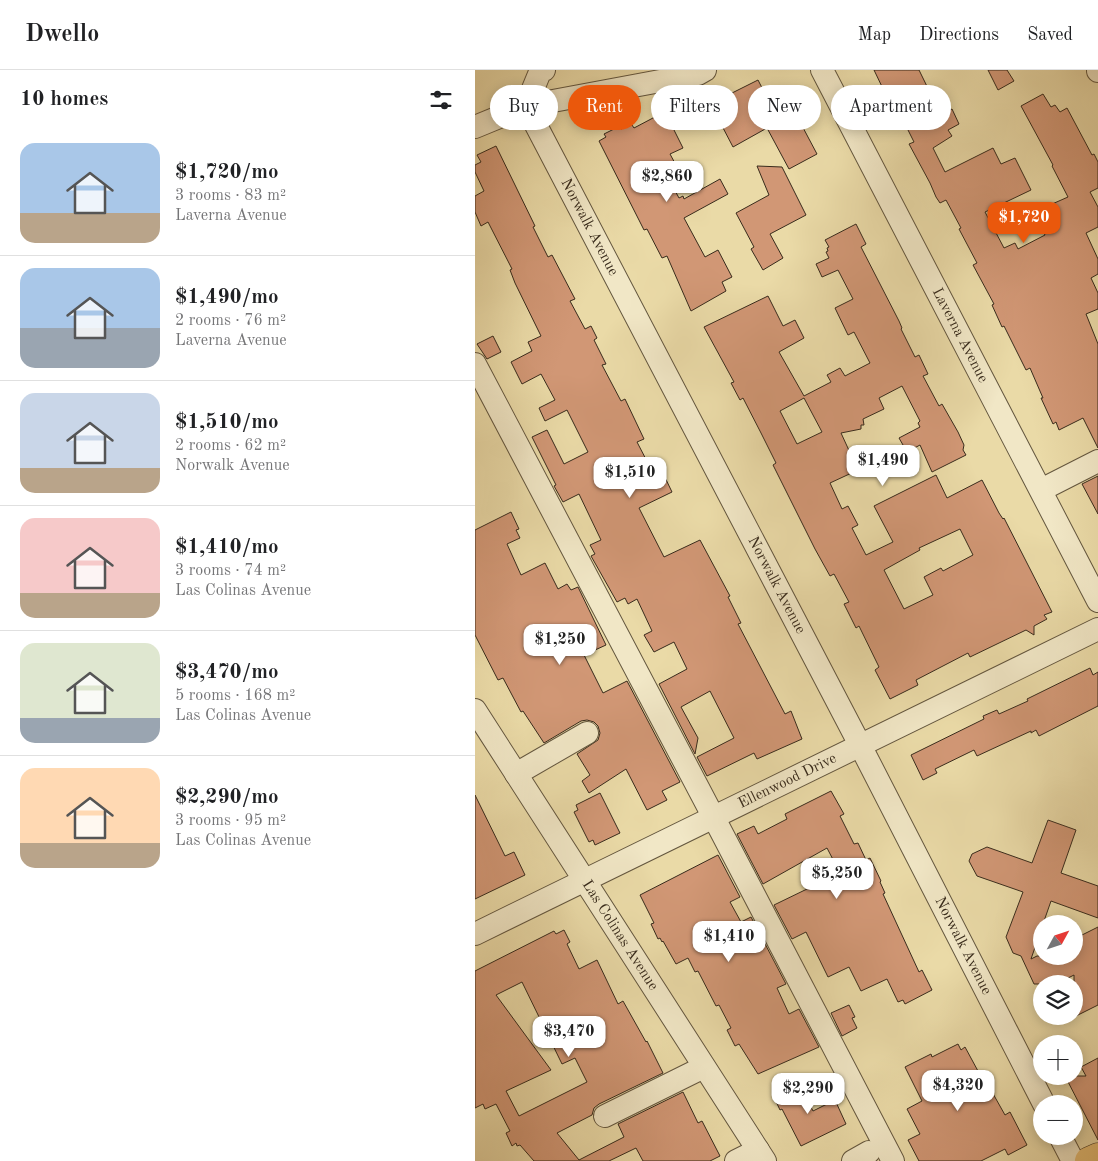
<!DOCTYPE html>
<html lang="en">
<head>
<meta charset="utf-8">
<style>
	body { margin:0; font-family:"Old Standard TT",serif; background:#f6f6f6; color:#202124; height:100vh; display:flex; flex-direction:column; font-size:19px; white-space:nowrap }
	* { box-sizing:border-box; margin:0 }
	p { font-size:16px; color:#757577 }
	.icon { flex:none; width:28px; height:28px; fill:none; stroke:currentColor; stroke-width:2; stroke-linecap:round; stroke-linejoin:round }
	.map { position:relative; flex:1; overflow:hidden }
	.details { display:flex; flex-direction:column; background:#fff; width:475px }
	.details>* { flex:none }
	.banner { position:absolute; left:15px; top:15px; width:475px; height:45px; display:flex; gap:10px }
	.needle { width:32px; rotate:50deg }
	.fabs { position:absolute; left:558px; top:845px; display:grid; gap:10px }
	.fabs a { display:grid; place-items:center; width:50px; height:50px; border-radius:50%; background:#fff; box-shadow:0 2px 12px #0003; font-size:25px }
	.price { position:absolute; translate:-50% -42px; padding:0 11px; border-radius:10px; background:#fff; color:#222; font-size:16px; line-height:32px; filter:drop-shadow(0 1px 2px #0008) }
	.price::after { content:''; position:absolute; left:50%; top:30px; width:15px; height:11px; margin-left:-8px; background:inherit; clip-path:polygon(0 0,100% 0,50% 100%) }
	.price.active { background:#ea580c; color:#fff }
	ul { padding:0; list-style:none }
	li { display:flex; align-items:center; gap:15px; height:125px; padding:0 20px }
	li+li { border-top:1px solid #e0e0e0 }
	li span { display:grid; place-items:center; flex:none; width:140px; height:100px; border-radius:15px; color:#555 }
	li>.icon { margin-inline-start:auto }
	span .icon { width:60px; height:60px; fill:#fffc; stroke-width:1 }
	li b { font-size:21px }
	h2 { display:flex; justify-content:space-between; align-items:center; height:60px; padding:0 20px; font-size:21px }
	.pill { padding:0 18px; border-radius:22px; background:#fff; box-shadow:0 2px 12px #0003; font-size:18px; line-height:45px }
	.pill.active { background:#ea580c; color:#fff }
	header { display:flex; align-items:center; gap:30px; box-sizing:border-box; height:70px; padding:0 25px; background:#fff; border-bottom:1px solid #e0e0e0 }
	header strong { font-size:24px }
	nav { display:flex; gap:28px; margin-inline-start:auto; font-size:18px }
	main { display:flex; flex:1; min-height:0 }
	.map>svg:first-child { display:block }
</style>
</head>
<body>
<header>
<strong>Dwello</strong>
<nav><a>Map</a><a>Directions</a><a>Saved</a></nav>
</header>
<main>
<section class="details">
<h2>10 homes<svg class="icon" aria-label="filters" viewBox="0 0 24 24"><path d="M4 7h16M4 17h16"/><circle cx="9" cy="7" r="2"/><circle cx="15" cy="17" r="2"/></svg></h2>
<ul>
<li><span style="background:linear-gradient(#a9c7e8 70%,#b9a48a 0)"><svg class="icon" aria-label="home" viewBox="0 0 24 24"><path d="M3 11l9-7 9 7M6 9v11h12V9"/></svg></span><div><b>$1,720/mo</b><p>3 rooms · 83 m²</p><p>Laverna Avenue</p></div></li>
<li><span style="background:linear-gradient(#a9c7e8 60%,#9aa5b1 0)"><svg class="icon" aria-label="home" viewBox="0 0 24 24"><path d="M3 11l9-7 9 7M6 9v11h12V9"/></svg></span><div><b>$1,490/mo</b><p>2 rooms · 76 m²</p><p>Laverna Avenue</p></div></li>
<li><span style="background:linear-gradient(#c9d6e8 75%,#b9a48a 0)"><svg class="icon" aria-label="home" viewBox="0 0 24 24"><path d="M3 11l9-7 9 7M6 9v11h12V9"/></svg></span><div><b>$1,510/mo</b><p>2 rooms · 62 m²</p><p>Norwalk Avenue</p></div></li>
<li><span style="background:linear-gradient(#f6c9c9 75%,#b9a48a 0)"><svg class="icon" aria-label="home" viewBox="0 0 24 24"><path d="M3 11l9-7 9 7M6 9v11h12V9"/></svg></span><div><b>$1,410/mo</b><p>3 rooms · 74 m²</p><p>Las Colinas Avenue</p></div></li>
<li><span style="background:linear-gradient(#dfe7d0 75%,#9aa5b1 0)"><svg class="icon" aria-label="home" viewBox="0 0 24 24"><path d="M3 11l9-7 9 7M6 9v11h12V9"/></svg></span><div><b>$3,470/mo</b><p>5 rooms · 168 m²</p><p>Las Colinas Avenue</p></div></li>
<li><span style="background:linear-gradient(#ffd9b3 75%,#b9a48a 0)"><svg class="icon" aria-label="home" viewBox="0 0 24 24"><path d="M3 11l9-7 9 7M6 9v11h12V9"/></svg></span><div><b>$2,290/mo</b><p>3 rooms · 95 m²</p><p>Las Colinas Avenue</p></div></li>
</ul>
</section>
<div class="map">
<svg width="623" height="1091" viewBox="0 0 623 1091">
	<rect width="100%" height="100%" fill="#eadaa7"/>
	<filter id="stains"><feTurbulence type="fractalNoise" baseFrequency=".004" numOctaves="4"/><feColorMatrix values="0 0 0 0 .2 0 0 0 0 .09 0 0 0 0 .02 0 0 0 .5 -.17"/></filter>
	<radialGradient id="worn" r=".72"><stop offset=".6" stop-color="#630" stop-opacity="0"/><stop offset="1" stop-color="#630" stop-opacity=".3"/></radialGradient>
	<path fill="#d19775" stroke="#382b1c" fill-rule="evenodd" d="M399 0H444L466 45 477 39 484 54 473 60 477 66 458 78 470 102 518 78 526 94 540 88 556 120 510 142 529 178 540 173 543 179 570 165 559 142 593 127 577 96 578 95 546 36 568 24 576 37 580 35 585 42 592 38 617 85 619 84 623 92V118L615 122 623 137V157L611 163 623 189V204L616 208 623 223V239L611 244 623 274V378L608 348 584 360 581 352 578 354 566 328H568L555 298 551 300 529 256 527 257 517 235 519 234 498 195 502 193 484 159 486 158 471 130 465 133 461 127 455 113 434 74 439 72 426 46 422 48Z
		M513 0H532L539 11 523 20Z
		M283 10 300 43 316 35 342 84 314 99 292 58 258 77 234 31 248 24 249 27Z
		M195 39 202 53 197 56 208 78 195 84 202 97 191 104 204 128 208 126 209 129 245 109 253 124 209 148 230 187 243 180 257 207 247 212 251 221 216 241 192 186 187 188 172 159 169 160 124 71 131 67 129 64 145 56 146 59 157 55 159 58Z
		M21 76 60 156 58 157 73 187 77 185 100 229 95 231 110 259 116 256 122 268 119 270 131 294 127 295 146 331 150 329 169 369 162 372 176 399 184 395 197 422 164 438 189 487 225 470 255 526 253 527 266 553 263 554 310 644 316 641 327 669 282 689 279 683 232 706 222 687 259 668 235 621 206 637 223 668 220 684 184 614 212 599 199 572 179 582 169 565 177 561 162 529 153 534 150 528 142 532 116 486 120 484 115 475 126 470 104 424 88 432 79 416 81 415 57 367 72 360 89 394 113 382 92 340 70 351 64 338 80 330 66 304 47 314 36 292 57 281 53 272 66 266 40 213 35 200 37 199 13 152 6 156 0 142V126L9 121 0 102V95L6 92 2 85Z
		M282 96 307 97 331 145 295 164 308 188 288 200 276 179 279 177 261 143 294 125Z
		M381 154 391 174 386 177 424 251 427 258 426 259 440 287 444 285 453 304 448 306 464 336 467 334 483 362 489 375 488 380 491 385 457 402 445 375 432 382 424 368 445 357 443 353 445 351 427 316 404 328 409 339 388 349 389 355H386V359L366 363 383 400 355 413 367 439 373 436 383 455 377 458 391 485 418 472 399 436 461 405 472 428 507 410 524 443 528 449 529 448 577 542 569 545 572 549 559 556V565L551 560 495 587 493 583 441 610 443 615 415 629 400 600 404 597 384 556 381 558 369 534 374 532 359 504 355 506 340 479 298 395 301 393 286 363 268 328 265 330 256 313 259 312 229 257 293 226 308 256 320 250 329 268 304 282 329 326 356 312 352 305 365 298 370 306 395 293 379 262 373 265 360 238 378 229 363 200 347 207 341 194 354 188 351 182 353 181 352 178 354 177 350 170ZM329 328 347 362 322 374 305 341ZM485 459 498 485 468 501 466 498 449 507 458 525 429 539 409 500 445 480 444 478Z
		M18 266 26 282 12 289 2 274Z
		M623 406V444L607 414Z
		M36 442 44 459 41 460 45 468 32 474 46 505 70 493 83 519 92 514 96 520 103 517 131 575 109 585 128 623 152 611 205 712 187 721 192 730 172 740 151 699 114 723 107 711 115 705 102 684 123 670 125 663 123 656 119 652 112 650 106 651 69 673 48 641 46 642 28 608 23 610 0 565V460Z
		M615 598 618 605 623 602V636L564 666 561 660 556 663V661L502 686 499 680 460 699 462 703 448 710 436 685 509 649 508 646 522 640 524 644 553 631 552 629Z
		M356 721 369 744 365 746 379 774 383 773 391 790 395 788 406 811 405 812 410 823 408 824 444 902 447 900 457 920 430 934 428 930 423 932 412 909 386 921 374 897 353 907 331 862 317 869 299 835 365 803 352 778 288 814 262 764 279 756 283 764 312 749 310 744Z
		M125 723 145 763 120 775 118 770 114 772 99 742 103 740 101 735Z
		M0 725 30 786 39 782 50 805 0 829Z
		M573 750 601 760 586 803 623 816V848L576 831 568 854H566V860L556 889 562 886H599V869L623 857V935L599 947V905L581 914H559L546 886 538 883 531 867 548 822 502 806 494 791 497 784 512 777 557 793Z
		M243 785 265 827 255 832 266 852 276 847 311 914 302 918 314 944 324 939 344 977 283 1004 264 974 260 976 252 960 256 958 244 935 241 936 223 901 220 902 213 888 201 894 188 871 187 872 185 868 183 869 176 854 179 853 165 825Z
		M89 860 95 872 92 874 104 899 122 890 143 934 148 931 171 972 172 971 188 1003 124 1034 119 1038 117 1045 82 1063 104 1090 149 1067 143 1054 208 1022 223 1053 227 1051 245 1086 235 1091H168L161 1078 134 1091H59L45 1075 42 1076 41 1073 37 1076 31 1063 35 1061 21 1034 10 1039 8 1034 0 1038V901L79 861 81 864ZM47 912 87 994 100 988 112 1012 44 1046 31 1021 76 1000 21 925Z
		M374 935 380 947 377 948 382 958 367 966 356 943Z
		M483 974 486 980 490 977 510 1014 512 1013 530 1045 535 1042 552 1075 533 1085 530 1079 506 1091H444L433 1070 445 1064 432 1039 447 1031 430 997 456 984 457 987Z
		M623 988V1070L590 1006H611L606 997Z
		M322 1011 338 1041 360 1030 371 1054 326 1076 307 1039 305 1040 298 1025Z"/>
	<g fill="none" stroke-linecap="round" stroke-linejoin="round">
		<g stroke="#64573f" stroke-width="24">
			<g id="minor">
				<path id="s1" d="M69 0 65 2 51 36 385 675 569 1034"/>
				<path id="s2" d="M347 0 623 531"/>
				<path d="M623 0V1"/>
				<path d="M0 57 51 36 223 4 230 0"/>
				<path d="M0 294 239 748 418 1091"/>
				<path d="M566 420 623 391"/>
				<path id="s3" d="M0 640 290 1091"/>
				<path d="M41 704 112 663"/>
				<path id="s4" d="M0 864 623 559"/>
				<path d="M130 1046 229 997"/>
				<path d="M585 1066 598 1091"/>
				<path d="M261 1091 283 1080"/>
				<path d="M378 1091 394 1082"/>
			</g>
		</g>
		<g stroke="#382b1c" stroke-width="29">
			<path id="major" d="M614 1091 623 1087"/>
		</g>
		<use href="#minor" stroke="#f1e7c6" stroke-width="22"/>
		<use href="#major" stroke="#e5bd74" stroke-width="28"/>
	</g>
	<g text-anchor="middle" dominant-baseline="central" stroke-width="4" stroke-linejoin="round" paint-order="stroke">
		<g font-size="15" fill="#382b1c" stroke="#f1e7c6">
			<text stroke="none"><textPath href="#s1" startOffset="178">Norwalk Avenue</textPath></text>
			<text stroke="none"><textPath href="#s2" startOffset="299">Laverna Avenue</textPath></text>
			<text stroke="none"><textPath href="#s1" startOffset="582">Norwalk Avenue</textPath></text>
			<text stroke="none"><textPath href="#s4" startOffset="348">Ellenwood Drive</textPath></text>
			<text stroke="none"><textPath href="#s3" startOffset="268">Las Colinas Avenue</textPath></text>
			<text stroke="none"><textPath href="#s1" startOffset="988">Norwalk Avenue</textPath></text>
		</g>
	</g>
	<rect width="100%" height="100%" filter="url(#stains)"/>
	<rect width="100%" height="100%" fill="url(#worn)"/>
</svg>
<div class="fabs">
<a><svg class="needle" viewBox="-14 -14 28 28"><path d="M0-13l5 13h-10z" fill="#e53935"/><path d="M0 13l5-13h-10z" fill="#757577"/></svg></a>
<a><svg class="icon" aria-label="layers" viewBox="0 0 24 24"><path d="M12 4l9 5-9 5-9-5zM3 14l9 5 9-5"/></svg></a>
<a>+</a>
<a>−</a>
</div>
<b class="price" style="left:192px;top:133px">$2,860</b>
<b class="price active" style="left:549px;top:174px">$1,720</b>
<b class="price" style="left:408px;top:417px">$1,490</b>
<b class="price" style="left:155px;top:429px">$1,510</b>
<b class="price" style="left:85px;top:596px">$1,250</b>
<b class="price" style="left:362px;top:830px">$5,250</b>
<b class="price" style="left:254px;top:893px">$1,410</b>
<b class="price" style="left:94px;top:988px">$3,470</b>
<b class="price" style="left:483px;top:1042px">$4,320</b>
<b class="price" style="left:333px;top:1045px">$2,290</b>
<div class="banner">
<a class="pill">Buy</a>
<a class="pill active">Rent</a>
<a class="pill">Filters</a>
<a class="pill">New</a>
<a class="pill">Apartment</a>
</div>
</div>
</main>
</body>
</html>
